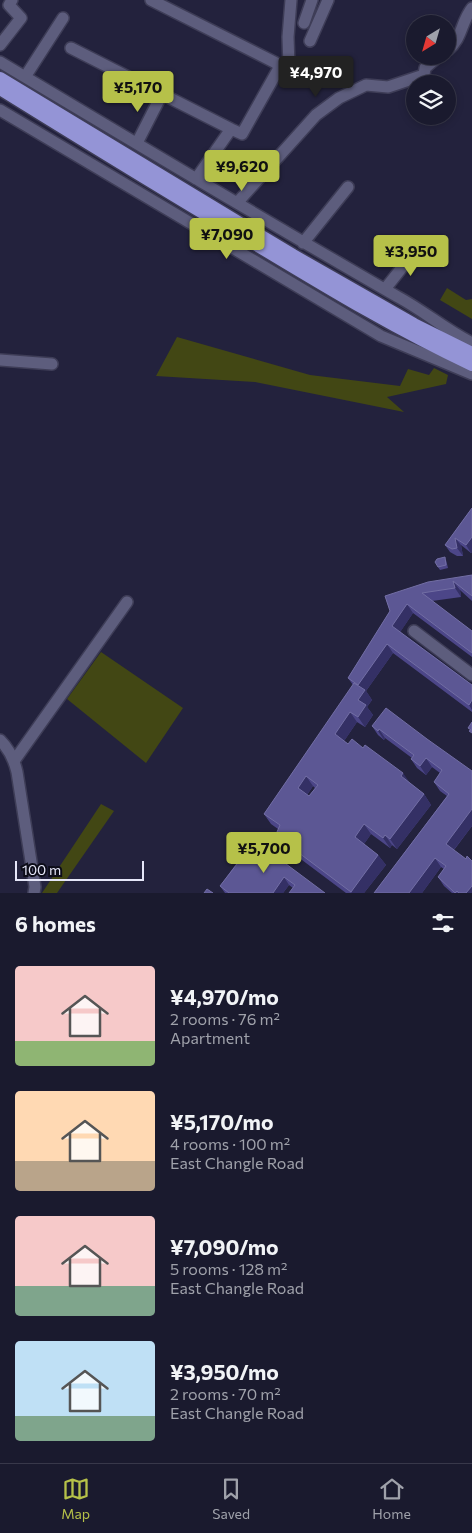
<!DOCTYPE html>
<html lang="en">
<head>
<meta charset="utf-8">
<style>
	body { margin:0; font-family:Commissioner,sans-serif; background:#27273a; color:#f1f3f6; height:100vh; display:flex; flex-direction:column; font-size:19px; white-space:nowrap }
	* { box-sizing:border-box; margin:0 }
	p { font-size:16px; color:#9fa1aa }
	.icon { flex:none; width:28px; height:28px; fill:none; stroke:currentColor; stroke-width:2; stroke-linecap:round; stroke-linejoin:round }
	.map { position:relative; height:893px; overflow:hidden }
	.panel { display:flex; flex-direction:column; background:#1a1a2e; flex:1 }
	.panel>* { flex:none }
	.needle { width:32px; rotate:217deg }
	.buttons { position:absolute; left:406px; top:15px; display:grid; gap:10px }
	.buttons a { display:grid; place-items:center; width:50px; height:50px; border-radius:50%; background:#1a1a2e; box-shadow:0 2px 8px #0003,0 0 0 1px #38384a; font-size:25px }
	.scale { position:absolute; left:15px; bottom:12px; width:129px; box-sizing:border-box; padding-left:5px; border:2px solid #e5e6f8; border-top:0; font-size:14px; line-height:18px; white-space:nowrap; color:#e5e6f8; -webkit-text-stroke:4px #0d0d19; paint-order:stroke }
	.price { position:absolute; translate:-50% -42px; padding:0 11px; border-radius:5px; background:#b6c149; color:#111; font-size:16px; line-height:32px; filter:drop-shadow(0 1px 2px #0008) }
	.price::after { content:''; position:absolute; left:50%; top:30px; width:15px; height:11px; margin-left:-8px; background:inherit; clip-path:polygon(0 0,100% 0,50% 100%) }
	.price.on { background:#222; color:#fff }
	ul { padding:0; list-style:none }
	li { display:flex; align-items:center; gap:15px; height:125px; padding:0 15px }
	li span { display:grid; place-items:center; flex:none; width:140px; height:100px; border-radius:5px; color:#555 }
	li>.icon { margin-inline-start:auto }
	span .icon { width:60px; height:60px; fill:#fffc; stroke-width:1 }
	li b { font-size:21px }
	h2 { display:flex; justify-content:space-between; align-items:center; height:60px; padding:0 15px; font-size:21px }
	.dock { display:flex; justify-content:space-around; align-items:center; height:70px; border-top:1px solid #38384a; background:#1a1a2e; font-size:14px; color:#9fa1aa }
	.dock a { display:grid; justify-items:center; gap:2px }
	.dock .on { color:#b6c149 }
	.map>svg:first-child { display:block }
</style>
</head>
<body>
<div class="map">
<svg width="472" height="893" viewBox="0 0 472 893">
	<rect width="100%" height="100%" fill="#23223d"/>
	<path fill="#424714" d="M447 288 466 300 472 299V319L440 300Z
		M177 337 310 375 400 386 408 369 429 375 434 368 448 375 446 384 387 397 404 412 255 382 156 376Z
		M101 652 183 708 146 763 67 699Z
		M101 804 114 811 57 893H42Z"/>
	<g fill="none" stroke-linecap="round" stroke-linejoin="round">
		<g stroke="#3e3d57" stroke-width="14">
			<path id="minor" d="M151 0 276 63 279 68 242 134 231 129 196 179
				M304 23 312 0
				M310 41 328 0
				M0 45 21 18 9 5 12 0
				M71 48 231 129
				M448 50C462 39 461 22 472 8
				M0 62C132 141 264 220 398 297 424 311 446 330 472 343
				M279 68 285 70 289 67 288 37 291 0
				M25 77 63 18
				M0 110 381 336 472 374
				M137 143 162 94
				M237 203 316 115 339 98 366 85 388 87 424 75 425 68 439 56
				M303 243 348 187
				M385 289 416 250
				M0 360 52 364
				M414 631 472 675
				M0 740C9 749 14 759 17 772L35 887 34 893
				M14 761 127 602"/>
		</g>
		<g stroke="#3e3d57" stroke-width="15">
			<path id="major" d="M0 78 293 255 414 324 472 353
				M0 89C87 143 175 197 263 249 331 290 399 331 472 365"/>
		</g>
		<use href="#minor" stroke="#5d5d7d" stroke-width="11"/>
		<use href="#major" stroke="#9494d6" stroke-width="12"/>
	</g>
	<path fill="#4c4688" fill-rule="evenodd" d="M472 508V552L471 553 461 545 463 556H457L450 552 445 545Z
		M446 560 448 568 440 570 438 567Z
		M472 575V601L460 590 461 597 432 601 472 631V657L413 613 400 632 472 685V712L393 653 366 691 372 700 367 707 373 715 365 727 357 722 344 741 410 783 424 794 431 805 397 849 392 845 390 848 371 834 364 844 378 855 386 865 364 893H346L286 848 279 838 278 829 271 824 264 814 353 685 348 678 390 611 385 596ZM313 786 315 788 309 796 307 795Z
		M372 726 427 739 472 826 454 850 472 893H452L444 886 438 877 444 869 441 867 422 893H374L447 796 440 791 434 782 440 773 432 767 426 775 417 768 411 759 412 758 385 738 384 740 378 735Z
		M245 848 325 893 293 888 289 885 283 893H225L220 886 236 864 234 861Z"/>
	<path fill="#343065" d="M472 537V552L471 553 466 545Z
		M455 538 461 545 463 556 457 548Z
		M453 581 460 590 461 597 455 588Z
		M407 604 413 613 399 634 392 626Z
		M387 644 393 653 366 691 372 700 367 707 373 715 365 727 358 717V685Z
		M472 700V710L469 705Z
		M350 712 357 722 342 744 335 734Z
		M379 729 385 738 384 740 378 731Z
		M426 758 432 767 426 775 420 766Z
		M403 773 410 783 401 776Z
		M306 776 313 786 305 798 298 788Z
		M424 794 431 805 397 849 390 839Z
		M472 809V826L452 852 446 844Z
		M364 824 371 834 362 847 355 837Z
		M385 835 392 845 390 848 383 838Z
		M378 855 386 865 364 893H352L351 892Z
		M435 858 441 867 422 893H409Z
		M284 877 289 885 283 893H273Z
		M472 886V893H466Z"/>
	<path fill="#5c5794" stroke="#726ea4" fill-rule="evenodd" d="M472 508V537L466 545 455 538 457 548 452 549 445 545Z
		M445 557 446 565 438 567 435 562 437 559Z
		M472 575V596L453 581 455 588 422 593 472 631V653L407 604 392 626 472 685V700L469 705 387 644 358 685 348 678 390 611 385 596 428 582Z
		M354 683 365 690 358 700 366 705 358 717 350 712 335 734 348 744 352 739 363 748 365 745 403 773 401 776 424 794 390 839 385 835 383 838 364 824 355 837 378 855 351 892 279 838 277 832 280 825 264 814ZM306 776 318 785 309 796 298 788Z
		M386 708 427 739 472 771V809L446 844 466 859 467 856 472 861V886L466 893H459L457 891 455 893 438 877 446 866 435 858 409 893H374L449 794 434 782 442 770 426 758 420 766 411 759 414 755 379 729 378 731 372 726Z
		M472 722V733L469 731 471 730 468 728Z
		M254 840 325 893H289L295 885 284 877 273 893H229L220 886 237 864 234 861 245 848 247 850Z
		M207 889 213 893H204Z"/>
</svg>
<div class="buttons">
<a><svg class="needle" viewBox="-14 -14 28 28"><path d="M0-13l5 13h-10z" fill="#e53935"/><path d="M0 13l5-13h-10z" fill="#9fa1aa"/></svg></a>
<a><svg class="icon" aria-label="layers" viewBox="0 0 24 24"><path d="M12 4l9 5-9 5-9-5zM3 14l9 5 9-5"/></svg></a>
</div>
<div class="scale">100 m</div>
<b class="price on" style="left:316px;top:98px">¥4,970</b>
<b class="price" style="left:138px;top:113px">¥5,170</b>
<b class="price" style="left:242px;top:192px">¥9,620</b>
<b class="price" style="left:227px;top:260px">¥7,090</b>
<b class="price" style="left:411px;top:277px">¥3,950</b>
<b class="price" style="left:264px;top:874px">¥5,700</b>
</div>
<section class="panel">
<h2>6 homes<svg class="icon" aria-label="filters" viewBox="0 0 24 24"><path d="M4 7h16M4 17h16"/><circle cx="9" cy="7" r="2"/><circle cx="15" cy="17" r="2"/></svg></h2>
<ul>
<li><span style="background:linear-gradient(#f6c9c9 75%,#8fb573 0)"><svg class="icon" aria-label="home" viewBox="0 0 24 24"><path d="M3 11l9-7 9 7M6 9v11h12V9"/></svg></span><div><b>¥4,970/mo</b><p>2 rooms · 76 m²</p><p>Apartment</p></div></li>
<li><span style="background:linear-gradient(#ffd9b3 70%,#b9a48a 0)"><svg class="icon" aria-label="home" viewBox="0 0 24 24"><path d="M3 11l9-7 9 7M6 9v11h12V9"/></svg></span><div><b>¥5,170/mo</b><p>4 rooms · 100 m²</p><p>East Changle Road</p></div></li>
<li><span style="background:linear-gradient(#f6c9c9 70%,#7fa58c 0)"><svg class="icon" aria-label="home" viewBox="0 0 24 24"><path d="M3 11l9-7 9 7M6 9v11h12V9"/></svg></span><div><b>¥7,090/mo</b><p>5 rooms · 128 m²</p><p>East Changle Road</p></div></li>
<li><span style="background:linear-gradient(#bfe0f5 75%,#7fa58c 0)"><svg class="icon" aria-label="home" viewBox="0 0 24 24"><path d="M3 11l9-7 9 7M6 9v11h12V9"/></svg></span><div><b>¥3,950/mo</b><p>2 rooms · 70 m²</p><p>East Changle Road</p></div></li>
</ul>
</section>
<nav class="dock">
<a class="on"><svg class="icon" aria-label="map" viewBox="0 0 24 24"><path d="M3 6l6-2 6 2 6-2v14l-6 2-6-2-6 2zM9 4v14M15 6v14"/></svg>Map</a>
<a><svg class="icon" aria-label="saved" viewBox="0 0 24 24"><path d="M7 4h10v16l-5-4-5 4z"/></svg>Saved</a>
<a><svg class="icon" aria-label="home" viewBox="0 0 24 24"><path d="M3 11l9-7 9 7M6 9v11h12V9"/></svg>Home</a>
</nav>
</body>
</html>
